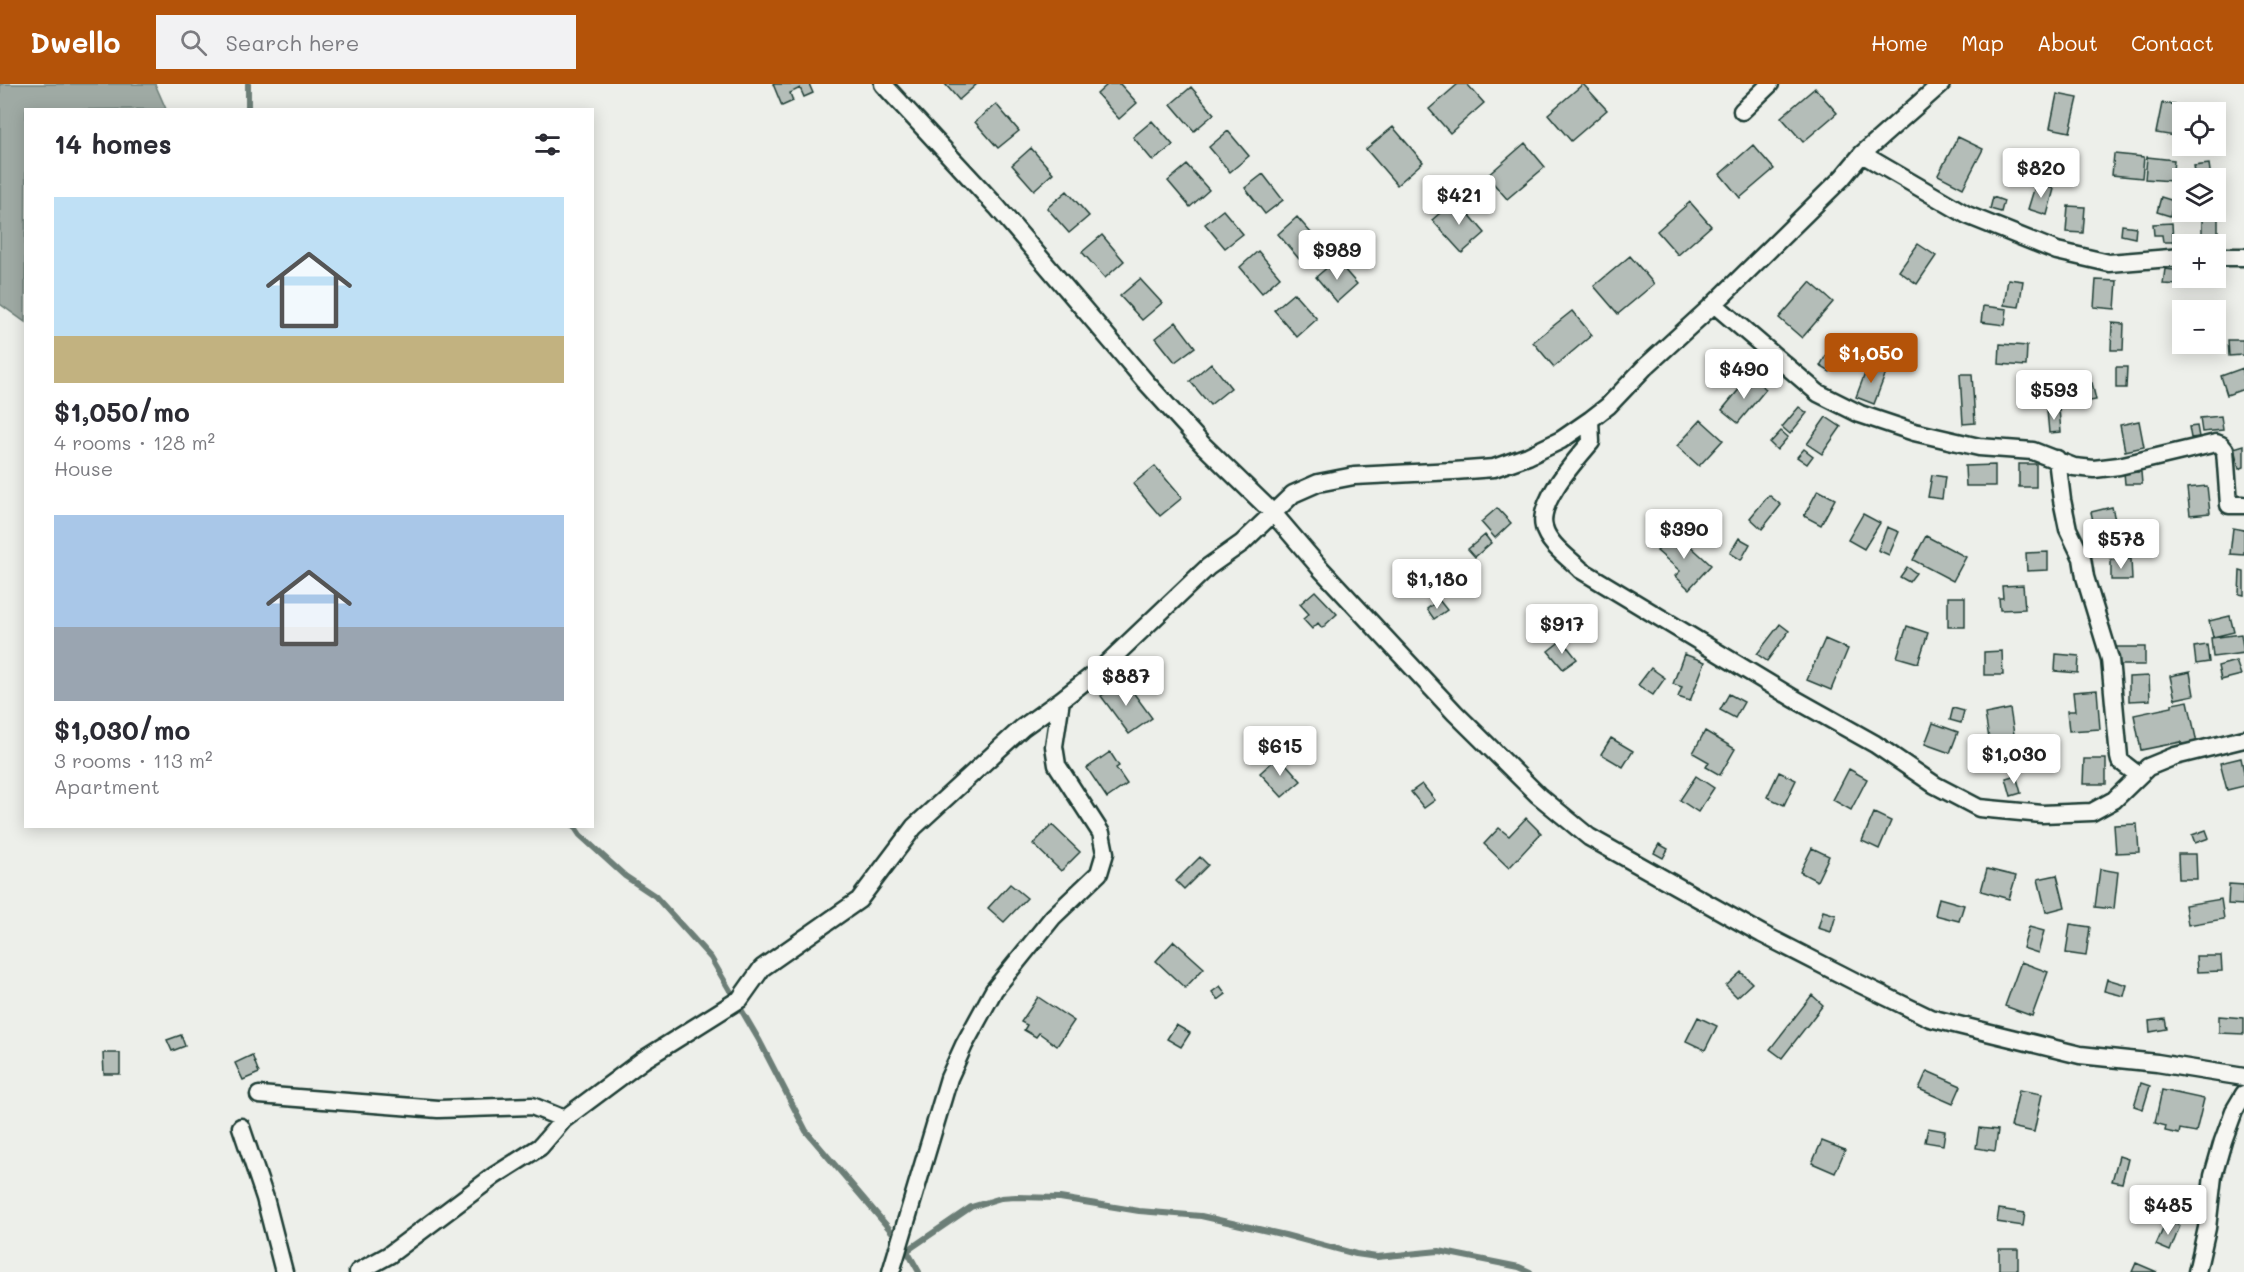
<!DOCTYPE html>
<html lang="en">
<head>
<meta charset="utf-8">
<style>
	body { margin:0; font-family:Mali,sans-serif; background:#f2f2f3; color:#2b2b33; height:100vh; display:flex; flex-direction:column; font-size:22px; white-space:nowrap }
	* { box-sizing:border-box; margin:0 }
	p { font-size:20px; color:#7c7c81 }
	.icon { flex:none; width:33px; height:33px; fill:none; stroke:currentColor; stroke-width:2; stroke-linecap:round; stroke-linejoin:round }
	.map { position:relative; flex:1; overflow:hidden }
	.sheet { position:absolute; left:24px; top:24px; width:570px; height:720px; display:flex; flex-direction:column; background:#fff; border-radius:0px; box-shadow:0 3px 15px #0003 }
	.sheet>* { flex:none }
	.fabs { position:absolute; left:2172px; top:18px; display:grid; gap:12px }
	.fabs a { display:grid; place-items:center; width:54px; height:54px; border-radius:0px; background:#fff; box-shadow:0 3px 15px #0003; font-size:30px }
	.price { position:absolute; translate:-50% -51px; padding:0 14px; border-radius:6px; background:#fff; color:#222; font-size:20px; line-height:39px; filter:drop-shadow(0 2px 3px #0008) }
	.price::after { content:''; position:absolute; left:50%; top:36px; width:18px; height:14px; margin-left:-9px; background:inherit; clip-path:polygon(0 0,100% 0,50% 100%) }
	.price.current { background:#b45309; color:#fff }
	ul { padding:0; list-style:none }
	li { display:grid; align-content:center; gap:12px; height:318px; padding:0 30px }
	li span { display:grid; place-items:center; height:186px; border-radius:0px; color:#555 }
	li>.icon { margin-inline-start:auto }
	span .icon { width:108px; height:108px; fill:#fffc; stroke-width:1 }
	li b { font-size:26px }
	h2 { display:flex; justify-content:space-between; align-items:center; height:72px; padding:0 30px; font-size:26px }
	header { display:flex; align-items:center; gap:36px; box-sizing:border-box; height:84px; padding:0 30px; background:#b45309; color:#fff }
	header strong { font-size:28px }
	nav { display:flex; gap:33px; margin-inline-start:auto; font-size:21px }
	.search { width:420px; height:54px; background:#f2f2f3; display:flex; align-items:center; gap:15px; box-sizing:border-box; padding:0 21px; border-radius:0px; color:#7c7c81; font-size:22px }
	.map>svg:first-child { display:block }
</style>
</head>
<body>
<header>
<strong>Dwello</strong>
<div class="search"><svg class="icon" aria-label="search" viewBox="0 0 24 24"><circle cx="10" cy="10" r="6"/><path d="M15 15l6 6"/></svg>Search here</div>
<nav><a>Home</a><a>Map</a><a>About</a><a>Contact</a></nav>
</header>
<div class="map">
<svg width="2244" height="1188" viewBox="0 0 2244 1188">
	<rect width="100%" height="100%" fill="#edefea"/>
	<filter id="ink" filterUnits="userSpaceOnUse"><feTurbulence type="fractalNoise" baseFrequency=".0167" numOctaves="2"/><feDisplacementMap in="SourceGraphic" scale="12" xChannelSelector="R" yChannelSelector="G"/><feConvolveMatrix kernelMatrix="1 2 1 2 8 2 1 2 1" color-interpolation-filters="sRGB"/></filter>
	<g filter="url(#ink)">
		<path fill="#9faaa4" stroke="#6c7e77" stroke-width="1.5" d="M0 0H155L166 25 26 26 25 238 0 220Z"/>
		<g fill="none" stroke-linecap="round" stroke-linejoin="round">
			<path stroke="#6c7e77" stroke-width="6" d="M248 0V26
				M574 742 580 751 625 792 655 812 711 874 759 956 806 1047 898 1155
				M906 1165 919 1188
				M908 1166 971 1123 1001 1114 1016 1113 1060 1114 1139 1127 1201 1132 1285 1151 1356 1170 1377 1173 1439 1167 1519 1183 1530 1188"/>
		</g>
		<path fill="#b4bdb8" stroke="#1f3d34" stroke-width="1.5" d="M773 0H809L813 9 804 13 800 4 790 9 793 17 782 22Z
			M945 0H977L959 16Z
			M1108 0H1120L1137 19 1119 35 1097 10Z
			M1458 0H1467L1484 19 1450 49 1429 25Z
			M1583 0 1607 26 1571 57 1548 30Z
			M1191 3 1214 30 1194 47 1171 20Z
			M1815 4 1837 29 1803 58 1781 33Z
			M2057 10 2078 14 2070 48 2050 44Z
			M2162 19 2181 22 2175 52 2156 49Z
			M996 20 1019 47 998 64 975 38Z
			M1152 37 1173 61 1153 77 1133 53Z
			M1393 43 1423 78 1397 101 1366 65Z
			M1228 47 1249 72 1230 88 1209 63Z
			M2216 51H2220V70H2199V62H2216Z
			M1958 53 1983 65 1963 104 1938 91Z
			M1525 59 1545 83 1507 115 1487 92Z
			M1753 61 1774 85 1740 114 1720 90Z
			M1031 64 1053 89 1034 106 1012 81Z
			M2114 70 2144 73 2142 94 2112 91Z
			M2147 73 2174 76 2172 97 2145 95Z
			M2209 80 2211 94H2196L2194 82Z
			M1187 81 1209 106 1190 123 1168 97Z
			M1263 90 1283 116 1265 130 1245 104Z
			M2036 99 2054 105 2047 131 2028 125Z
			M1067 107 1089 132 1069 149 1047 124Z
			M1993 113 2004 117 2001 128 1990 125Z
			M2161 113 2174 117 2170 132 2157 128Z
			M1456 115 1485 149 1462 169 1432 136Z
			M1690 118 1711 142 1678 171 1657 147Z
			M2068 122 2085 123 2083 149 2066 148Z
			M1223 126 1243 150 1225 164 1205 140Z
			M2218 128V151H2202V129Z
			M1297 133 1319 158 1299 175 1278 150Z
			M2172 139 2173 158H2163L2162 151H2154L2153 140Z
			M2122 141 2136 143 2135 154 2121 151Z
			M1102 151 1124 177 1105 194 1082 168Z
			M1918 160 1936 172 1917 200 1899 187Z
			M1258 167 1280 193 1262 209 1240 183Z
			M1630 172 1654 200 1618 230 1594 202Z
			M1336 176 1357 200 1337 218 1316 193Z
			M2216 177H2219L2222 200 2208 202 2207 194H2216Z
			M2165 185 2182 187 2181 201 2163 200Z
			M1140 195 1162 219 1142 236 1120 212Z
			M2008 195 2023 197 2019 223 2004 221Z
			M2096 196 2117 197 2115 225 2094 223Z
			M1810 198 1833 218 1802 254 1779 234Z
			M1294 209 1317 235 1297 253 1274 226Z
			M1983 222 2007 225 2005 241 1981 238Z
			M1572 227 1592 251 1554 283 1533 258Z
			M1176 238 1195 263 1175 278 1156 254Z
			M2112 239 2124 240 2123 266H2111Z
			M2228 256H2243V271L2229 272Z
			M2000 260 2027 262 2026 282 1999 280Z
			M1830 264 1840 270 1830 288 1820 282Z
			M1211 279 1231 304 1210 321 1190 297Z
			M1869 279 1887 286 1874 320 1856 313Z
			M2116 283H2127L2126 304H2116Z
			M2243 284 2244 305 2227 311 2221 292Z
			M1960 290H1972L1975 339 1963 340Z
			M1750 292 1766 305 1738 339 1722 326Z
			M2092 299 2096 316 2085 318 2081 302Z
			M1799 323 1807 329 1790 350 1782 343Z
			M2059 325 2061 348 2049 349 2047 326Z
			M2221 332 2223 346 2202 348 2200 334Z
			M1826 333 1841 343 1822 370 1807 360Z
			M1701 336 1723 356 1699 382 1677 362Z
			M2139 337 2144 363 2125 367 2120 341Z
			M2197 342 2199 353 2191 354 2189 343Z
			M1781 347 1788 353 1777 366 1770 359Z
			M2244 361V383L2239 385 2234 364Z
			M1804 365 1813 372 1807 380 1797 373Z
			M2019 380H2036V403H2019Z
			M1995 381V402H1966L1965 382Z
			M1155 382 1182 414 1160 432 1133 400Z
			M2124 388H2141L2142 400H2125Z
			M1932 391 1945 393 1942 415 1928 413Z
			M2207 402 2210 429 2190 431 2187 404Z
			M1818 406 1835 415 1821 441 1804 432Z
			M1769 411 1781 421 1762 445 1750 434Z
			M2112 423 2119 454 2098 459 2091 428Z
			M1497 424 1511 439 1495 454 1481 438Z
			M1863 430 1880 439 1864 465 1848 456Z
			M1887 443 1899 448 1889 471 1878 466Z
			M2233 444 2244 446V471L2230 470Z
			M1675 448 1711 481 1689 505 1675 492 1680 487 1657 467Z
			M1485 451 1491 459 1475 473 1468 465Z
			M1926 452 1966 473 1953 497 1913 476Z
			M1739 454 1750 460 1741 476 1730 469Z
			M2048 468V486L2027 487 2026 469Z
			M2131 475 2132 496H2111V476Z
			M1907 483 1916 489 1909 498 1900 493Z
			M2240 487 2244 488V511L2239 510Z
			M2023 501 2025 525 2000 526 1999 514H2003L2002 502Z
			M1315 507 1337 530 1322 544 1318 539 1312 545 1303 535 1309 530 1300 520Z
			M1948 513H1965V543H1948Z
			M1439 516 1447 526 1434 535 1427 525Z
			M2230 532 2234 548 2213 553 2209 537Z
			M1780 540 1789 547 1767 577 1757 570Z
			M1907 542 1928 549 1918 579 1897 573Z
			M2241 550 2244 569 2213 573 2211 554Z
			M1825 555 1848 565 1831 606 1807 596Z
			M1562 556 1577 575 1563 585 1548 567Z
			M2207 561 2209 578 2196 580 2194 563Z
			M2114 563H2145V581H2114Z
			M2002 567 2003 591H1984V568Z
			M1684 570 1705 578 1690 617 1678 613 1682 603 1673 600Z
			M2056 570 2079 572 2078 589 2055 587Z
			M2236 577 2241 591 2221 596 2218 582Z
			M1651 584 1665 594 1653 611 1638 601Z
			M2190 588 2194 611 2175 615 2170 592Z
			M2149 592 2150 616 2129 617V593Z
			M1124 596 1152 634 1129 650 1101 612Z
			M2097 606 2100 645 2069 647 2067 627H2075L2073 608Z
			M1729 610 1744 618 1735 634 1720 626Z
			M2188 617 2197 659 2182 662 2181 658 2141 666 2134 631 2172 623V620Z
			M1953 624 1964 627 1961 639 1950 636Z
			M2010 625 2016 663 1991 667 1985 630Z
			M1933 639 1958 648 1950 669 1925 660Z
			M1705 647 1735 665 1720 691 1706 683 1709 678 1693 669Z
			M1611 654 1633 667 1623 683 1601 670Z
			M1110 668 1119 682 1116 684 1127 700 1107 714 1087 684Z
			M1279 672 1301 697 1282 713 1260 689Z
			M2241 674 2244 688V702L2227 706 2220 679Z
			M2084 675H2106V700H2083Z
			M1849 685 1867 695 1851 726 1833 716Z
			M1779 688 1796 696 1784 721 1767 713Z
			M2016 691 2021 709 2011 712 2006 694Z
			M1696 692 1714 704 1698 728 1680 716Z
			M1422 700 1435 716 1424 724 1411 708Z
			M1874 729 1891 737 1879 765 1862 757Z
			M1526 734 1541 749 1509 784 1484 760 1499 744 1509 752Z
			M2137 740 2139 768 2116 769 2114 741Z
			M1052 741 1080 768 1061 787 1033 760Z
			M2206 746 2209 754 2195 759 2192 751Z
			M1659 760 1668 765 1663 774 1654 769Z
			M1812 764 1829 772 1817 797 1800 788Z
			M2178 770H2196L2197 795H2179Z
			M1200 773 1208 781 1184 805 1176 797Z
			M1987 785 2016 792 2009 815 1981 807Z
			M2100 785 2118 788 2114 825 2095 823Z
			M2057 791 2065 823 2046 828 2038 795Z
			M1010 800 1027 814 1004 838 988 824Z
			M2229 800 2244 801 2243 821 2228 820Z
			M1939 814 1964 821 1959 837 1935 831Z
			M2221 815 2224 835 2188 841 2185 821Z
			M1823 827 1836 831 1831 848 1818 844Z
			M2070 840 2090 843 2086 872 2066 869Z
			M2029 843 2044 847 2038 869 2023 864Z
			M1174 857 1204 884 1185 904 1156 877Z
			M2196 872H2221L2222 887 2197 888Z
			M2021 878 2048 888 2032 932 2005 922Z
			M1741 888 1752 899 1737 913 1726 902Z
			M2107 895 2127 901 2124 912 2104 907Z
			M1220 902 1226 910 1218 916 1212 908Z
			M1812 911 1823 921 1782 974 1770 965Z
			M1038 913 1074 937 1057 962 1039 949 1036 953 1024 946 1027 941 1021 938Z
			M2219 932 2244 934V950L2219 949Z
			M1698 933 1717 942 1705 966 1686 957Z
			M2165 935 2167 945 2150 948 2149 937Z
			M1176 941 1190 949 1181 963 1167 955Z
			M181 951 185 962 172 967 167 956Z
			M103 969H120V990H104Z
			M252 971 259 989 243 996 235 979Z
			M1927 987 1961 1002 1953 1020 1919 1005Z
			M2141 999 2150 1002 2143 1025 2134 1022Z
			M2019 1006 2042 1010 2034 1048 2011 1043Z
			M2162 1006 2204 1015 2196 1048 2180 1045 2179 1050 2165 1047 2166 1042 2155 1039Z
			M1928 1044 1945 1047 1943 1061 1925 1058Z
			M1979 1044 1998 1046 1995 1067 1976 1064Z
			M1822 1057 1845 1066 1835 1089 1812 1079Z
			M2119 1072 2128 1075 2122 1099 2112 1097Z
			M1999 1125 2025 1129 2023 1142 1997 1138Z
			M2167 1136 2180 1142 2170 1167 2156 1161Z
			M1999 1165H2018V1186H1999Z
			M2136 1179 2157 1188H2132Z"/>
		<g fill="none" stroke-linecap="round" stroke-linejoin="round">
			<g stroke="#1f3d34" stroke-width="21">
				<path id="minor" d="M883 0 997 123 1145 297 1203 361 1273 429 1320 484 1455 629 1538 711 1589 753 1762 850 1858 899 1930 934 2080 971 2157 979 2244 993
					M1742 27 1770 0
					M1862 70 1967 131 2057 167 2109 179 2182 173
					M2216 173H2244
					M1714 220 1818 309 1860 330 1914 348 1979 363 2033 367 2074 383 2094 385 2119 382 2216 359 2221 361 2225 366 2229 421H2244
					M1590 336 1591 358C1576 376 1537 418 1544 443 1548 460 1569 474 1581 486L1793 614 1875 660 1935 701 1979 724 2042 730 2092 728 2114 716 2148 683 2175 672 2244 655
					M2057 375 2062 416 2068 445 2082 474 2085 493 2110 575 2119 673 2120 677 2138 691
					M259 1011 438 1025 532 1022 564 1035
					M241 1043 265 1114 284 1188
					M358 1188 389 1171 494 1092 540 1063 564 1035 643 976 740 915 762 884 859 816 914 743 1022 644 1061 616
					M891 1188 949 994 964 961 994 906 1053 833 1099 789 1105 769 1101 749 1057 681 1054 662 1061 616 1103 583 1208 483 1242 459 1293 410 1318 399 1354 392 1454 387 1494 384 1528 372 1561 356 1590 336 1608 322 1645 283 1714 220 1842 94 1862 70 1941 0
					M2197 1188 2207 1144 2213 1092 2223 1057 2234 1027 2244 1010"/>
			</g>
			<use href="#minor" stroke="#f6f6f2" stroke-width="16"/>
		</g>
	</g>
</svg>
<div class="fabs">
<a><svg class="icon" aria-label="locate" viewBox="0 0 24 24"><circle cx="12" cy="12" r="6"/><path d="M12 2v4M12 18v4M2 12h4M18 12h4"/></svg></a>
<a><svg class="icon" aria-label="layers" viewBox="0 0 24 24"><path d="M12 4l9 5-9 5-9-5zM3 14l9 5 9-5"/></svg></a>
<a>+</a>
<a>−</a>
</div>
<b class="price" style="left:2041px;top:115px">$820</b>
<b class="price" style="left:1459px;top:142px">$421</b>
<b class="price" style="left:1337px;top:197px">$989</b>
<b class="price current" style="left:1871px;top:300px">$1,050</b>
<b class="price" style="left:1744px;top:316px">$490</b>
<b class="price" style="left:2054px;top:337px">$593</b>
<b class="price" style="left:1684px;top:476px">$390</b>
<b class="price" style="left:2121px;top:486px">$578</b>
<b class="price" style="left:1437px;top:526px">$1,180</b>
<b class="price" style="left:1562px;top:571px">$917</b>
<b class="price" style="left:1126px;top:623px">$887</b>
<b class="price" style="left:1280px;top:693px">$615</b>
<b class="price" style="left:2014px;top:701px">$1,030</b>
<b class="price" style="left:2168px;top:1152px">$485</b>
<section class="sheet">
<h2>14 homes<svg class="icon" aria-label="filters" viewBox="0 0 24 24"><path d="M4 7h16M4 17h16"/><circle cx="9" cy="7" r="2"/><circle cx="15" cy="17" r="2"/></svg></h2>
<ul>
<li><span style="background:linear-gradient(#bfe0f5 75%,#c2b280 0)"><svg class="icon" aria-label="home" viewBox="0 0 24 24"><path d="M3 11l9-7 9 7M6 9v11h12V9"/></svg></span><div><b>$1,050/mo</b><p>4 rooms · 128 m²</p><p>House</p></div></li>
<li><span style="background:linear-gradient(#a9c7e8 60%,#9aa5b1 0)"><svg class="icon" aria-label="home" viewBox="0 0 24 24"><path d="M3 11l9-7 9 7M6 9v11h12V9"/></svg></span><div><b>$1,030/mo</b><p>3 rooms · 113 m²</p><p>Apartment</p></div></li>
</ul>
</section>
</div>
</body>
</html>
